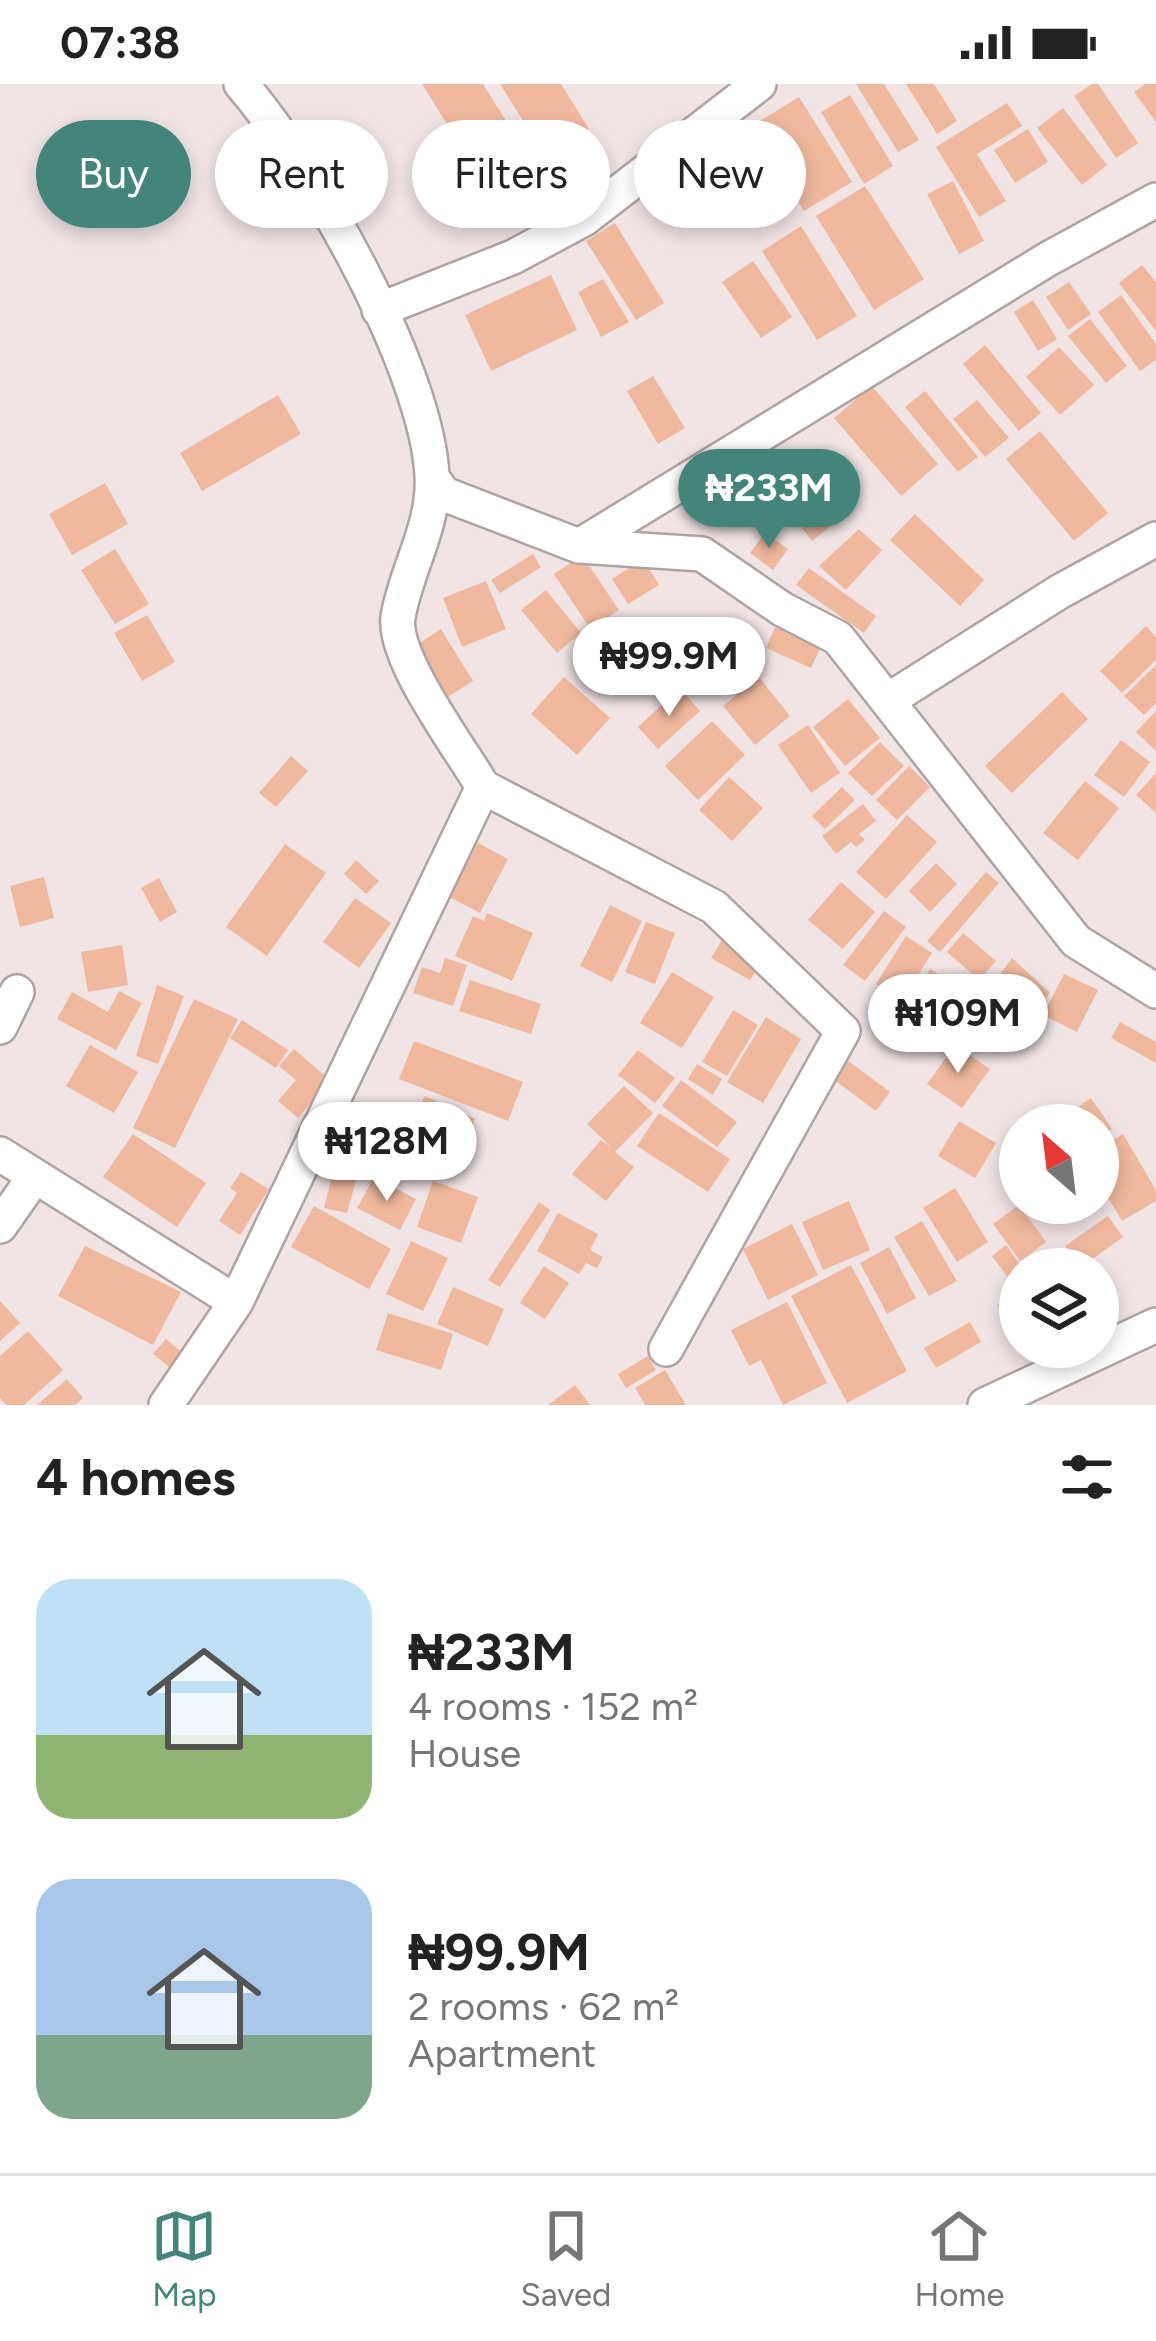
<!DOCTYPE html>
<html lang="en">
<head>
<meta charset="utf-8">
<style>
	body { margin:0; font-family:Figtree,sans-serif; background:#f6f6f6; color:#222; height:100vh; display:flex; flex-direction:column; font-size:45px; white-space:nowrap }
	* { box-sizing:border-box; margin:0 }
	p { font-size:39px; color:#767676 }
	.icon { flex:none; width:66px; height:66px; fill:none; stroke:currentColor; stroke-width:2; stroke-linecap:round; stroke-linejoin:round }
	.map { position:relative; height:1321px; overflow:hidden }
	.sheet { display:flex; flex-direction:column; background:#fff; flex:1 }
	.sheet>* { flex:none }
	.guide { position:absolute; left:36px; top:36px; width:1086px; height:108px; display:flex; gap:24px }
	.needle { width:78px; rotate:332deg }
	.buttons { position:absolute; left:999px; top:1020px; display:grid; gap:24px }
	.buttons a { display:grid; place-items:center; width:120px; height:120px; border-radius:50%; background:#fff; box-shadow:0 6px 18px #0003; font-size:60px }
	.price { position:absolute; translate:-50% -102px; padding:0 27px; border-radius:42px; background:#fff; color:#222; font-size:39px; line-height:78px; filter:drop-shadow(0 3px 6px #0008) }
	.price::after { content:''; position:absolute; left:50%; top:72px; width:36px; height:27px; margin-left:-18px; background:inherit; clip-path:polygon(0 0,100% 0,50% 100%) }
	.price.on { background:#438679; color:#fff }
	ul { padding:0; list-style:none }
	li { display:flex; align-items:center; gap:36px; height:300px; padding:0 36px }
	li span { display:grid; place-items:center; flex:none; width:336px; height:240px; border-radius:36px; color:#555 }
	li>.icon { margin-inline-start:auto }
	span .icon { width:144px; height:144px; fill:#fffc; stroke-width:1 }
	li b { font-size:51px }
	h2 { display:flex; justify-content:space-between; align-items:center; height:144px; padding:0 36px; font-size:51px }
	.chip { padding:0 42px; border-radius:54px; background:#fff; box-shadow:0 6px 18px #0003; font-size:42px; line-height:108px }
	.chip.on { background:#438679; color:#fff }
	.status { display:flex; justify-content:space-between; align-items:center; height:84px; padding:0 60px; background:#fff; direction:ltr }
	.status svg { height:33px; fill:currentColor }
	.tab-bar { display:flex; justify-content:space-around; align-items:center; height:168px; border-top:3px solid #e0e0e0; background:#fff; font-size:33px; color:#767676 }
	.tab-bar a { display:grid; justify-items:center; gap:6px }
	.tab-bar .on { color:#438679 }
	.map>svg:first-child { display:block }
</style>
</head>
<body>
<div class="status"><b>07:38</b><svg viewBox="0 0 49 12"><path d="M0 12V9h3v3zM5 12V6h3v6zM10 12V3h3v9zM15 12V0h3v12zM26 1h20v11H26zM47 4h2v5h-2z"/></svg></div>
<div class="map">
<svg width="1156" height="1321" viewBox="0 0 1156 1321">
	<rect width="100%" height="100%" fill="#f0e4e5"/>
	<path fill="#f0b99e" d="M422 0H483L543 96 499 124Z
		M500 0H561L589 45 545 72Z
		M856 0H884L919 56 898 68Z
		M906 0H934L957 37 937 50Z
		M1092 0H1098L1138 59 1116 74 1074 12Z
		M1145 0H1156V38L1134 8Z
		M850 11 893 82 864 100 821 28Z
		M799 13 852 98 804 127 752 42Z
		M1007 19 1022 42 977 70 1006 117 979 133 936 63Z
		M1063 24 1107 81 1082 101 1037 44Z
		M1028 45 1048 78 1015 99 994 66Z
		M953 97 984 157 959 170 927 110Z
		M865 102 924 195 874 226 816 132Z
		M615 139 664 219 636 236 586 157Z
		M801 142 857 232 817 256 762 167Z
		M753 177 792 233 761 254 722 198Z
		M1142 181 1156 198V247L1119 199Z
		M551 191 577 246 491 287 465 231Z
		M603 195 629 238 601 253 578 208Z
		M1069 198 1091 230 1068 246 1046 213Z
		M1121 211 1156 260V276L1140 287 1098 228Z
		M1033 216 1057 255 1038 267 1014 228Z
		M1090 235 1127 282 1106 299 1068 252Z
		M985 261 1041 329 1019 347 963 280Z
		M1059 263 1094 301 1060 331 1026 293Z
		M653 292 685 344 658 360 627 307Z
		M872 302 938 380 901 412 834 334Z
		M925 307 978 373 958 388 905 323Z
		M278 311 301 350 202 407 180 369Z
		M977 316 1009 354 985 373 953 335Z
		M1040 347 1108 429 1074 457 1006 375Z
		M783 372 815 409 781 439 748 402Z
		M105 399 128 440 72 471 49 430Z
		M833 403 851 426 812 457 794 434Z
		M915 430 984 496 960 522 890 456Z
		M859 445 882 466 846 506 819 482Z
		M765 449 788 465 773 486 750 469Z
		M115 465 149 520 115 540 81 486Z
		M533 470 541 483 500 509 491 496Z
		M582 471 619 526 591 546 554 490Z
		M643 475 659 501 628 520 612 495Z
		M809 484 876 532 864 549 796 501Z
		M486 497 506 545 462 563 443 514Z
		M546 506 581 549 557 569 521 526Z
		M147 531 175 578 142 597 114 549Z
		M1146 542 1156 553V576L1122 609 1100 587Z
		M775 543 821 563 811 584 766 564Z
		M441 545 473 597 446 614 415 562Z
		M1156 581V619L1144 631 1124 612Z
		M564 593 610 634 577 671 531 630Z
		M759 593 790 632 755 661 723 622Z
		M680 604 700 627 658 665 638 643Z
		M1062 608 1088 635 1012 709 985 682Z
		M848 615 880 654 845 682 813 643Z
		M1156 627V667L1136 648Z
		M712 637 745 671 698 716 665 682Z
		M808 641 840 689 811 709 778 661Z
		M1121 656 1150 678 1124 713 1094 691Z
		M880 658 904 682 872 712 848 689Z
		M291 672 308 687 276 723 259 709Z
		M909 682 930 703 897 736 876 716Z
		M1156 689V729L1136 711Z
		M729 693 763 724 732 757 699 726Z
		M1085 697 1119 724 1078 776 1043 749Z
		M842 703 855 716 825 745 812 732Z
		M863 720 876 737 859 750 865 756 856 763 851 758 836 770 822 752Z
		M907 731 937 758 886 815 856 788Z
		M478 759 508 775 480 829 449 813Z
		M285 760 326 789 267 872 226 843Z
		M356 776 379 797 366 810 344 790Z
		M936 779 957 800 930 828 909 807Z
		M986 788 999 799 940 868 927 857Z
		M44 793 54 834 20 843 10 802Z
		M159 794 177 828 160 838 141 804Z
		M841 798 875 828 843 865 808 836Z
		M355 814 391 839 359 884 323 858Z
		M610 821 642 837 612 898 580 882Z
		M884 827 906 843 865 897 843 881Z
		M487 829 533 849 512 897 455 872 473 832 484 837Z
		M646 838 675 849 655 900 625 888Z
		M963 849 996 877 979 896 947 868Z
		M906 852 932 869 902 916 876 900Z
		M722 856 761 878 750 896 711 874Z
		M122 861 128 901 88 908 81 868Z
		M445 874 467 881 453 922 413 909 422 883 440 889Z
		M1012 874 1050 909 1017 944 984 912Z
		M930 885 964 905 940 942 907 922Z
		M672 888 714 913 682 964 640 939Z
		M1064 890 1098 906 1077 948 1043 931Z
		M470 896 541 920 531 950 459 927Z
		M157 901 184 912 158 980 136 972Z
		M119 907 142 919 116 966 57 935 72 908 108 928Z
		M194 915 238 935 175 1064 133 1044Z
		M733 926 758 941 727 992 702 978Z
		M975 929 1009 944 997 969 964 953Z
		M766 933 801 955 763 1019 727 998Z
		M242 936 288 966 276 984 230 954Z
		M1120 938 1156 958V979L1111 954Z
		M414 957 523 998 508 1037 399 995Z
		M90 961 138 988 114 1029 66 1002Z
		M955 961 990 985 962 1024 927 1000Z
		M294 965 330 996 298 1034 278 1017 296 996 279 982Z
		M638 966 675 994 655 1019 618 991Z
		M847 976 890 1008 876 1027 833 995Z
		M697 980 722 995 713 1011 688 995Z
		M681 996 737 1038 717 1063 662 1022Z
		M624 1002 653 1029 615 1068 634 1083 606 1117 572 1090 601 1056 612 1064 587 1040Z
		M425 1012 475 1035 458 1072 408 1048Z
		M1091 1014 1112 1045 1098 1055V1041H1053Z
		M659 1029 730 1075 708 1108 637 1062Z
		M959 1037 996 1059 975 1094 938 1072Z
		M133 1050 206 1099 177 1143 103 1093Z
		M1123 1050 1156 1106V1117L1122 1137 1098 1097V1065Z
		M337 1072 361 1078 347 1129 324 1124Z
		M241 1088 269 1105 240 1151 219 1137 237 1109 230 1104Z
		M374 1093 416 1115 400 1146 357 1124Z
		M433 1097 478 1113 461 1159 417 1143Z
		M955 1104 988 1158 957 1178 923 1124Z
		M849 1117 870 1166 823 1186 802 1138Z
		M539 1118 550 1126 500 1203 488 1196Z
		M1019 1121 1046 1158 1020 1177 993 1140Z
		M314 1122 391 1165 369 1205 291 1163Z
		M558 1129 598 1150 590 1166 603 1173 597 1184 586 1179 579 1190 537 1167Z
		M1108 1132 1123 1153 1080 1184 1065 1162Z
		M922 1137 957 1197 929 1212 894 1153Z
		M792 1140 818 1191 768 1216 743 1165Z
		M411 1157 448 1174 423 1227 386 1210Z
		M1006 1161 1023 1185 1016 1204 992 1172Z
		M85 1162 181 1208 153 1261 58 1212Z
		M889 1163 916 1214 887 1230 860 1179Z
		M851 1181 907 1287 847 1319 791 1212Z
		M544 1182 569 1199 545 1235 520 1219Z
		M453 1203 504 1225 488 1262 437 1240Z
		M1020 1209V1236L1009 1242 997 1221Z
		M0 1217 20 1239 0 1257Z
		M787 1218 827 1299 783 1321 761 1276 749 1282 731 1246Z
		M388 1229 453 1250 441 1286 376 1266Z
		M970 1238 981 1258 936 1284 924 1264Z
		M28 1247 63 1286 24 1321H6L0 1314V1272Z
		M166 1255 186 1272 174 1287 153 1270Z
		M648 1272 656 1286 626 1304 618 1290Z
		M665 1286 686 1321H645L635 1304Z
		M67 1295 83 1314 75 1321H37Z
		M575 1301 590 1321H548Z"/>
	<g fill="none" stroke-linecap="round" stroke-linejoin="round">
		<g stroke="#afa4a4" stroke-width="38">
			<path id="street" d="M241 0C312 82 426 283 432 391 435 442 406 485 398 533 392 574 461 665 483 703
				M379 226 513 173 584 135 759 0
				M433 395 444 410 579 462 702 470 782 525 838 554 1076 857 1156 907
				M579 462 1048 175 1156 116
				M890 615 1059 508 1156 455
				M0 943 17 908
				M0 1070 236 1218
				M0 1142 35 1092
				M166 1321 236 1218 483 703 714 823 843 947 666 1265
				M985 1321 1156 1241"/>
		</g>
		<use href="#street" stroke="#fff" stroke-width="33"/>
	</g>
</svg>
<div class="buttons">
<a><svg class="needle" viewBox="-14 -14 28 28"><path d="M0-13l5 13h-10z" fill="#e53935"/><path d="M0 13l5-13h-10z" fill="#767676"/></svg></a>
<a><svg class="icon" aria-label="layers" viewBox="0 0 24 24"><path d="M12 4l9 5-9 5-9-5zM3 14l9 5 9-5"/></svg></a>
</div>
<b class="price on" style="left:769px;top:467px">₦233M</b>
<b class="price" style="left:669px;top:635px">₦99.9M</b>
<b class="price" style="left:958px;top:992px">₦109M</b>
<b class="price" style="left:387px;top:1120px">₦128M</b>
<div class="guide">
<a class="chip on">Buy</a>
<a class="chip">Rent</a>
<a class="chip">Filters</a>
<a class="chip">New</a>
</div>
</div>
<section class="sheet">
<h2>4 homes<svg class="icon" aria-label="filters" viewBox="0 0 24 24"><path d="M4 7h16M4 17h16"/><circle cx="9" cy="7" r="2"/><circle cx="15" cy="17" r="2"/></svg></h2>
<ul>
<li><span style="background:linear-gradient(#bfe0f5 65%,#8fb573 0)"><svg class="icon" aria-label="home" viewBox="0 0 24 24"><path d="M3 11l9-7 9 7M6 9v11h12V9"/></svg></span><div><b>₦233M</b><p>4 rooms · 152 m²</p><p>House</p></div></li>
<li><span style="background:linear-gradient(#a9c7e8 65%,#7fa58c 0)"><svg class="icon" aria-label="home" viewBox="0 0 24 24"><path d="M3 11l9-7 9 7M6 9v11h12V9"/></svg></span><div><b>₦99.9M</b><p>2 rooms · 62 m²</p><p>Apartment</p></div></li>
</ul>
</section>
<nav class="tab-bar">
<a class="on"><svg class="icon" aria-label="map" viewBox="0 0 24 24"><path d="M3 6l6-2 6 2 6-2v14l-6 2-6-2-6 2zM9 4v14M15 6v14"/></svg>Map</a>
<a><svg class="icon" aria-label="saved" viewBox="0 0 24 24"><path d="M7 4h10v16l-5-4-5 4z"/></svg>Saved</a>
<a><svg class="icon" aria-label="home" viewBox="0 0 24 24"><path d="M3 11l9-7 9 7M6 9v11h12V9"/></svg>Home</a>
</nav>
</body>
</html>
